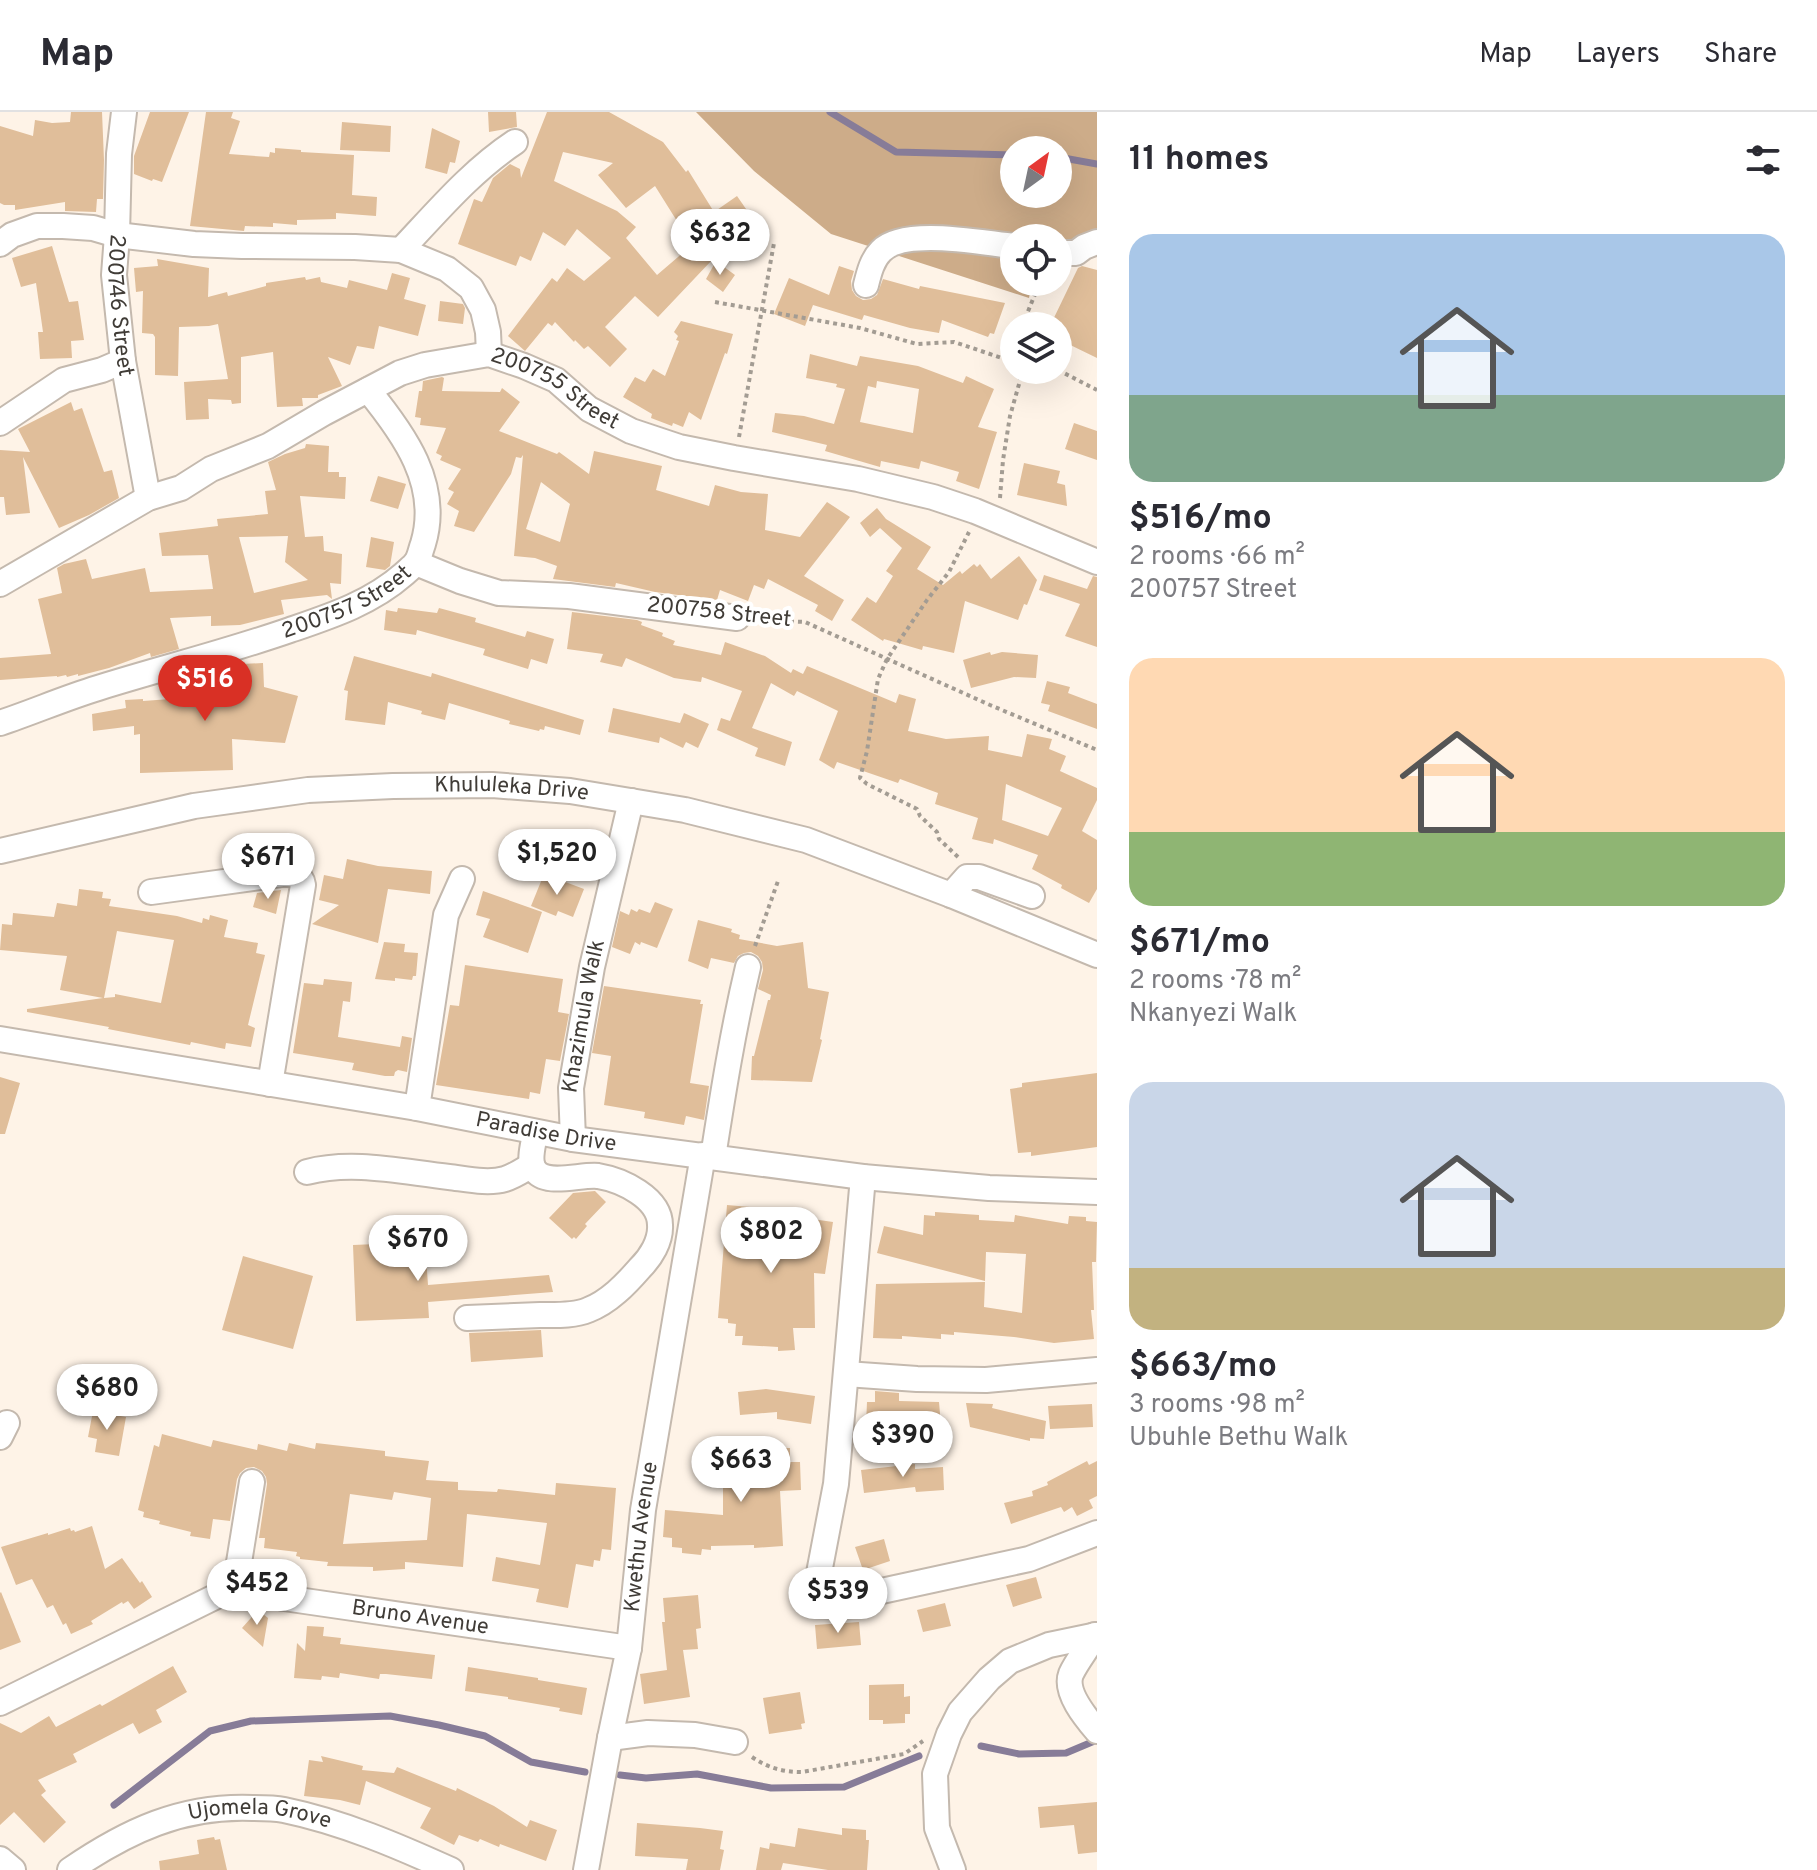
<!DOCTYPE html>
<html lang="en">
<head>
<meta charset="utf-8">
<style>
	body { margin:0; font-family:Overpass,sans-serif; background:#f2f2f3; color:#2b2b33; height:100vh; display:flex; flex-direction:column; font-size:30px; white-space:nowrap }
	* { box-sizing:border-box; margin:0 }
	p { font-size:26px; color:#7c7c81 }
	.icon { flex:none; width:44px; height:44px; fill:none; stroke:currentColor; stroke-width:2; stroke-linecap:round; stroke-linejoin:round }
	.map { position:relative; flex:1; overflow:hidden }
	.drawer { display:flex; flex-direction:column; background:#fff; width:720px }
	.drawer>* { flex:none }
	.needle { width:52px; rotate:33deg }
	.tools { position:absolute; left:1000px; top:24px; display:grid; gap:16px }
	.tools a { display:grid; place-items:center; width:72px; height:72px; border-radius:50%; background:#fff; box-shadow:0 8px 32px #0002; font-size:40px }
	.price { position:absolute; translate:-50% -68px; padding:0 18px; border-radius:28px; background:#fff; color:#222; font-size:26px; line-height:52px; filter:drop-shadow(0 2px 4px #0008) }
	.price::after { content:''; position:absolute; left:50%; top:48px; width:24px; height:18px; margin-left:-12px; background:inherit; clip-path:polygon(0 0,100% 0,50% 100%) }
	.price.current { background:#d93025; color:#fff }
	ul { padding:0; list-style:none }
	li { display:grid; align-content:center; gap:16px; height:424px; padding:0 32px }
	li span { display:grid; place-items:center; height:248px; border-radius:24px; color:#555 }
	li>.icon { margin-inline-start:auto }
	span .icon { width:144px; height:144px; fill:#fffc; stroke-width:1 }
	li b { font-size:34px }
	h2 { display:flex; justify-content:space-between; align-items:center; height:96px; padding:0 32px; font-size:34px }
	header { display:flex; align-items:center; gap:48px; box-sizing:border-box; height:112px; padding:0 40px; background:#fff; border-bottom:2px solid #e1e1e2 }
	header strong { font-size:38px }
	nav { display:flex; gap:44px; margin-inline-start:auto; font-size:28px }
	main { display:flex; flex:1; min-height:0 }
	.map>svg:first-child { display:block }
</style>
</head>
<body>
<header>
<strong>Map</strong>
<nav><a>Map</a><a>Layers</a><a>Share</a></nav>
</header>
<main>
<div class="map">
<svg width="1097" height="1758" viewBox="0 0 1097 1758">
	<rect width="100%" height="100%" fill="#fef3e7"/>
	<path fill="#cdac89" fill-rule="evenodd" d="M696 0H1097V142L1058 135V126H1014V170H1032L1029 186 831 122 754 59ZM1014 38H1058V82H1014Z"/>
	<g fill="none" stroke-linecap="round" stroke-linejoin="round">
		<path stroke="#877c98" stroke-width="7" d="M830 0 896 40 1014 43
			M1058 45 1097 52
			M981 1634 1019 1642 1066 1641 1097 1628
			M620 1663 646 1666 697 1662 771 1676 844 1675 919 1644
			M114 1693 210 1619 251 1609 390 1604 439 1613 485 1624 531 1650 585 1660"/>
	</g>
	<path fill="#e0be9a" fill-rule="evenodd" d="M71 0H102L104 48 103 87H97L96 100 65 99V90L15 98V93H4L0 91V14L33 24 35 8 52 11 70 10Z
		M150 0H189L162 70 153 67 152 69 134 62V44Z
		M206 0H233L231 6 240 9 229 42 269 45 270 40 275 41V36L301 38V40L354 43 352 83 377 85 376 104 336 101V107L297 108V113L273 111V115L245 114 244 119 190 114Z
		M488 0H516L517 15 489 20Z
		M547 0H609L663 30 686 60 688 58 714 100 737 84 753 107 718 131 721 136 709 144 713 147 658 205 635 184 605 215 627 237 610 255 588 234 584 237 575 228 574 230 555 210 552 214 548 211 525 239 508 224 552 166 557 170 567 156 584 169 611 146 577 117 565 134 543 120 531 149 520 144 516 154 458 132 474 87 482 90 493 66 510 52 520 57 521 66ZM563 40 613 51 598 63 626 96 655 74 692 133 657 163 626 126 636 115 617 99 554 69Z
		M342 10 391 14 390 40 340 38Z
		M432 16 460 29 455 51 450 50 447 62 425 56Z
		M52 134 69 190 78 189 84 228 71 229 72 246 40 247 38 220H43L36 171 21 175 12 146Z
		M157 147 209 156 208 185 227 180 228 184 266 174V171L305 165 306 168 320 165 321 170 347 176 349 168 387 178 392 161 410 166 404 187 426 193 418 224 379 214 374 237 357 234 350 253 328 245 342 274 318 283V286H302L303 294 277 295 273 240 241 245V291L232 292 231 288 208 287 209 307 186 308 184 270 228 267 218 212 209 214 179 215 178 264 155 263V225L153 222 142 221 143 179 136 180 134 156 158 154Z
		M716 149 735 163 723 180 706 167Z
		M839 154 854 159 851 169 852 178 856 184 863 188 871 187 877 183 883 167 919 177 920 174 1005 191 994 222 990 221 988 225 942 208 939 221 910 216 864 203 862 208 813 193 805 214 774 202 789 166 829 183Z
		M1082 154 1097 158V246L1058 227V214H1050L1078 156Z
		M440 189 463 192 465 196 463 212 438 209Z
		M681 209 733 222 727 242 725 241 701 308 689 300 683 315 673 311 672 314 651 306 652 302 623 285 635 265 645 270 653 257 665 264 679 229 676 228 678 224 674 220Z
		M810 242 857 254 860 244 918 254 963 271 966 264 994 277 978 315 997 320 979 377 956 369 959 360 921 349 919 357 881 349 880 355 825 339 827 333 772 320 775 301 804 304 834 312 845 277 836 275 837 272 806 266ZM877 269 919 277 913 321 860 310 868 274 876 276Z
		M442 265 444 266 442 279 500 280 502 276 520 290 499 319 557 342 559 340 589 362 594 339 662 354 656 378 709 394 715 373 741 380 768 382 765 418 800 425 827 390 850 405 804 464 844 488 832 509 815 499 818 493 768 467 764 477 754 473 748 489 720 478 717 488 655 480 616 471 615 475 553 467 557 454 535 446 514 444 523 343 521 346 516 345 511 362 474 420 454 414 459 399 447 392 454 380 448 377 461 357 440 348 442 344 436 341 446 316 420 313 421 306 415 305 419 279H422L423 269ZM541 370 570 392 560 430 526 417Z
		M71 290 74 299 82 296 104 360 112 358 119 386 89 403 59 416 23 345 30 401 6 403 4 385H0V338L30 340 18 317Z
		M1074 311 1097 319V348L1065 337Z
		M306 332 329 334 328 360H339V365H346L345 387 300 384 305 425 323 424 324 439 342 442 341 472 330 471 332 487 327 483 281 488 284 502 240 513 211 514V504L170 506 179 537 151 545 150 541 109 556 78 564V562L67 565 66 563 57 565V564L0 568V546L51 542 38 487 62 481 57 456 64 452 86 447 92 467 145 456 150 480 213 477 208 443 162 444 159 421 218 414 217 407 268 402 265 379 276 378 268 350 285 342 305 336ZM288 424 285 450 308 468 254 481 239 425Z
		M1024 351 1060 359 1057 371 1065 373 1067 394 1017 383Z
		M378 364 406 372 398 397 370 389Z
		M877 396 886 407 931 435 917 457 943 473 960 459 962 462 974 452 977 455 980 452 991 467 1019 444 1037 468 1027 493 1024 492 1018 508 965 489 954 541 923 534 922 538 884 527 883 529 851 508 867 485 876 491 893 464 886 459 902 436 880 416 870 425 860 411Z
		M371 425 394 430 390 454 385 458 366 455Z
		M1044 463 1087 477 1093 464 1097 465V535L1065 524 1080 492 1039 478Z
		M398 496 437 501 439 496 476 506 475 510 525 525 527 519 554 527 547 552 531 547 528 557 483 543 485 537 417 518 416 523 384 518 386 498 397 500Z
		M572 500 637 508 642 510 641 513 663 521 662 524 675 529 673 533 721 543 725 530 765 544 791 561 793 557 803 562 807 554 896 591 899 582 916 587 908 619 946 627 989 624 988 638 1022 645 1027 622 1052 627 1049 637 1066 644 1060 659 1097 676V688L1082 719 1097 728V777L1089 791 1061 776 1062 773 1032 757 1038 743 994 727 993 732 972 727 978 706 935 692 938 681 900 667 898 671 837 650 834 657 819 648 838 599 797 579 794 584 771 571 752 616 792 630 785 654 755 644 758 636 717 618 721 606 730 609 742 579 702 565 701 570 674 566 626 546 622 555 600 550 603 542 567 537ZM1006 672 1062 696 1048 724 1002 708Z
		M990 540 991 543 1002 540 1038 543 1036 566 1014 565 971 576 963 548Z
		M354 544 431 565 432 561 584 608 580 623 545 614 544 618 540 617 539 619 509 612 510 609 449 591 445 608 421 602 422 599 388 590 385 613 345 608 348 579 344 578Z
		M263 551 264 575 298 584 285 631 232 627 233 658 140 661V622L134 623V614L93 619 92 602 126 596 125 588 143 587V589L184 586V574L227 575V565H231V557H242V552Z
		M1047 569 1070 575 1068 581 1097 592V617L1048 599 1050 593 1041 591Z
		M613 596 680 611 684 601 709 612 698 636 686 630 683 636 660 625 659 631 608 620Z
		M347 747 378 754 432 759 430 782 388 777 378 831 312 812 339 793 319 788 324 763 343 767Z
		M544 762 584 777 573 805 558 799 556 804 531 794Z
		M79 777 103 780 102 786 111 787 109 794 177 804 202 811 203 806 209 808 210 803 228 808 224 825 258 831 256 841 265 843 248 913 255 916 251 935 226 931 225 937 191 930 190 933 108 917 109 915 27 900V897L103 886 60 878 67 844 0 838 2 812 12 813 13 801 54 805 57 791 77 794ZM117 819 174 828 161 891 115 882V885L104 886Z
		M281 778 276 802 253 795 257 781Z
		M483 779 542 800 528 841 483 825 490 807 476 803Z
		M655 790 673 797 657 836 641 830 640 833 635 830 630 842 612 835 620 799 629 803 631 797 637 800 639 797 650 801Z
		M698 808 732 817 731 820 740 823 739 827 777 834 803 830 808 876 829 880 820 927 822 928 812 970 751 968 752 944H754L768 888H770L771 883 758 877 763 858 762 850 758 844 751 840 744 841 738 844 734 851 711 846 708 857 688 849Z
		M384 830 405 832 404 840 418 841 416 864H413L412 868 395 866V869L375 867Z
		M465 853 563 867 558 900 569 902 560 949 546 947 540 982 530 980 529 987 436 973 450 893 459 894Z
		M324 867 352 870 350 890 343 889 338 925 400 935 402 924 412 926 407 960 398 958 395 960 394 964H385L352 958 354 951 293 941 304 871 323 873Z
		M604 874 701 888 700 892H703L690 971 709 974 704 1008 686 1004 684 1013 644 1006 645 1000 604 993 611 944 592 941Z
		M1097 961V1035L1031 1044V1040L1018 1041 1010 977 1022 975V971Z
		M0 965 20 971 5 1022H0Z
		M595 1079 606 1090 585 1112 587 1114 576 1127 574 1125 572 1127 549 1106 573 1081Z
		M727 1093 750 1095 749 1098 833 1110 825 1162 814 1161 815 1216H793L795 1238 778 1239V1235L742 1233 743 1224H735L736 1212 728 1211V1207L718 1206Z
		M935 1100 979 1103V1108L1014 1110 1015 1103 1068 1112 1069 1104 1086 1105V1109L1097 1110 1096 1150H1092L1094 1198H1091L1094 1227 1054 1231 1014 1225 954 1220V1223L941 1222V1227L902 1224V1227L873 1226 876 1172 985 1170 984 1195 1022 1201 1026 1142 986 1140 985 1169 877 1141 884 1114 923 1123 924 1103 935 1104Z
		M425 1130 428 1173 549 1163 553 1180 428 1190 429 1206 356 1209 353 1133Z
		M243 1144 313 1164 293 1237 222 1218Z
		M541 1218 543 1245 471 1250 469 1221Z
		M766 1277 815 1284 811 1312 777 1307V1300L740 1303 738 1280Z
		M875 1279 899 1281V1289L939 1290 941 1313H919V1315L866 1313 867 1290H875Z
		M966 1291 993 1292 992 1296 1046 1309 1044 1327 1030 1326V1329L970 1315Z
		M1092 1292 1093 1315 1050 1317 1048 1294Z
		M93 1299 126 1305 119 1344 95 1340 97 1327 88 1325Z
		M162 1322 211 1335 213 1328 257 1338 258 1332 287 1339 289 1331 315 1337 316 1331 385 1339V1344L429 1349 426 1368 458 1370V1378L497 1380 498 1377 555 1383 556 1371 616 1376 611 1438 602 1437 600 1449 594 1448 593 1455 576 1452 568 1496 536 1490 539 1477 492 1469 496 1445 540 1453 547 1411 467 1402 463 1455 405 1450V1457L373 1459V1455L327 1454 328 1450 300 1447V1445L296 1444 297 1440 264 1436 265 1426H259L267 1372 266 1365 262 1359 254 1355 246 1356 240 1361 237 1367 230 1409 213 1407 210 1427 190 1424 191 1420 159 1412 160 1409 143 1405 144 1400 138 1398 154 1333 159 1335ZM394 1380 431 1386 427 1428 343 1432 350 1382 392 1388Z
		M723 1336H790V1350H800L801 1378 780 1379 783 1434 754 1436V1433L711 1434V1438L702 1437 701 1443 682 1441V1436L672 1435V1426L663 1425 665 1398 723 1403Z
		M1087 1349 1089 1353 1097 1349V1384L1089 1388 1093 1396 1077 1404 1072 1395 1064 1400 1061 1395 1011 1412 1004 1391 1033 1384 1032 1379 1048 1373 1047 1370Z
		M915 1352V1357L943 1355 944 1378 916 1380 915 1375 864 1381 861 1358Z
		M92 1414 105 1457 122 1446 140 1471 142 1469 152 1485 134 1497 128 1489 123 1492 122 1490 91 1509 93 1512 71 1522 66 1511 63 1513 53 1493 47 1496 32 1467 16 1473 1 1435 48 1421V1423L70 1416 71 1419 74 1418 75 1420Z
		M884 1427 890 1449 863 1458 855 1435Z
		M1036 1465 1042 1486 1013 1495 1006 1473Z
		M1 1480 21 1530 0 1538V1481Z
		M698 1483 701 1516 696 1517 698 1537 683 1538 690 1585 644 1592 640 1562 667 1558 662 1510H665L663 1486Z
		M945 1491 951 1514 923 1520 917 1498Z
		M258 1498 268 1506 263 1535 242 1516Z
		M859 1510 861 1533 817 1537 815 1513Z
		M307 1514 324 1515 323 1524 341 1526 340 1532 435 1543 432 1567 386 1562H380L379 1567 340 1561 339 1566 322 1564 321 1568 294 1566 297 1531 305 1539Z
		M173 1554 187 1580 156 1598 162 1610 139 1622 133 1611 73 1642 77 1650 38 1668 46 1679 41 1683 66 1710 44 1731 14 1700 0 1713V1611L21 1621 49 1604 56 1615 100 1592 102 1594Z
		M468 1555 538 1566V1568L587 1576 582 1603 559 1599 560 1596 508 1587V1585L465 1579Z
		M904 1572V1585L910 1584V1602H905V1611L883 1612V1608H869V1573Z
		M800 1580 805 1611 801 1612 802 1617 769 1622 763 1586Z
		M321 1644 363 1654 362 1658 394 1661 397 1655 456 1679 457 1676 494 1694 527 1715 530 1708 557 1718 546 1749 500 1732 499 1735 480 1727 478 1730 459 1723 454 1733 420 1716 431 1696 366 1669 360 1693 340 1688 304 1684 309 1648 323 1650Z
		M1097 1690V1740L1078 1742 1074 1713 1040 1716 1038 1695Z
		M637 1711 700 1716 723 1719 720 1737 724 1738 720 1758H686L688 1747 635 1744Z
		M798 1716 842 1723V1716L866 1718V1728H869L867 1758H828L783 1751 781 1758H756L760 1735 769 1737 770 1731 795 1735Z
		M214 1725 215 1728 220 1727 227 1758H160L159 1749 199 1742 197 1728Z"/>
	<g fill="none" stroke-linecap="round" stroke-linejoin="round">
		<g stroke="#c4b9ae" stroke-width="28">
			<g id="minor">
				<path id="s1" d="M124 0 119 42 117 123 114 163 123 249 148 386"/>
				<path d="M0 132 12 123 37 114H63L93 116 117 123 194 132 242 134 355 135 401 138 447 157 471 176 483 198 488 220 489 242"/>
				<path d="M401 138C436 101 471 59 515 30"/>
				<path d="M1058 141H1076L1084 135 1097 130"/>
				<path d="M866 173C869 161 872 148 881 139 904 115 982 131 1014 134"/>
				<path d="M0 311 64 268 102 258 123 249"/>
				<path d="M416 451 460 469 499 481 569 484 737 506"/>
				<path id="s2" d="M0 472 148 386 181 376 211 357 268 334 324 301 400 261 425 253 489 242 524 254 556 268 589 297 631 319 679 335 734 346 858 367 933 385 975 399 1097 450"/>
				<path id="s3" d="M0 611C33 600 65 586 98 576 162 556 227 540 290 518 331 504 371 491 404 462 408 458 414 454 417 449 420 444 421 437 423 432 441 373 404 322 368 278"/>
				<path id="s4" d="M0 739 194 694 308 678 393 674 492 673 570 679 685 698 806 728 951 783 1097 843"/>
				<path d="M151 780 282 762C293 762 301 761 303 773L270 972"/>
				<path d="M951 783 967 765H979L1032 784"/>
				<path id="s5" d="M0 927 417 996 573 1027 863 1065 989 1076 1097 1080"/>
				<path d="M417 996 446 803 462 767"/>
				<path id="s6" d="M573 1027 571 976 592 855 631 689"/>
				<path d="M713 1045C723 981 733 918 748 855"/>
				<path d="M307 1060C353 1048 402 1060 449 1065 466 1067 488 1072 505 1067 515 1064 523 1058 532 1053"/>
				<path d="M863 1065 836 1372 819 1461 828 1475 842 1482 877 1480 1029 1447 1097 1421"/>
				<path d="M467 1206C491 1205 515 1204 540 1203 555 1203 574 1204 588 1198 609 1190 626 1172 640 1156 651 1145 661 1129 660 1113 660 1086 622 1068 598 1064 580 1062 545 1075 534 1057 528 1047 534 1031 535 1021"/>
				<path d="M846 1262 917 1267 986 1268 1097 1258"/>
				<path d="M0 1325 7 1311"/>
				<path d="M235 1475 252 1370"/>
				<path d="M1095 1523C1088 1536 1077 1549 1071 1562 1064 1580 1086 1606 1097 1619"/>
				<path id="s7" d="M0 1591 235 1475 284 1486 629 1536"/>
				<path d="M610 1626 648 1621 695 1623 735 1630"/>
				<path d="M0 1747 13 1758"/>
				<path id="s8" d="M70 1758C127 1719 182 1693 253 1696 263 1696 274 1696 284 1698 342 1710 398 1734 451 1758"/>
				<path id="s9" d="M586 1758 610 1626 629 1536 643 1398 703 1043"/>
				<path d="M953 1758 937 1716 935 1662 949 1622 960 1600 989 1567 1010 1549 1049 1533 1097 1523"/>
			</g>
		</g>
		<path stroke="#a39c93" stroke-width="4" stroke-dasharray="4 4" stroke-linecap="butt" d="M715 190 860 216 917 232 954 230 1014 250
			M1022 214 1040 170
			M1058 258 1097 278
			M739 325 774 131
			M1000 386 1003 348 1010 304 1023 258
			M758 508 805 510 990 593 1097 638
			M958 745 939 727 937 720 920 704 917 697 867 672 860 666 867 639 878 567 887 547 927 488 949 460 969 420
			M755 834 778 769
			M752 1645C768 1656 783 1660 802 1660L904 1642 923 1629"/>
		<use href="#minor" stroke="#fff" stroke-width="24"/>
	</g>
	<g text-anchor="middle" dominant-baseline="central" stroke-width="8" stroke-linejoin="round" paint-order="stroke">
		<g font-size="22" fill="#403c37" stroke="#fff">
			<text stroke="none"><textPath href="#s1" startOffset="194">200746 Street</textPath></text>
			<text stroke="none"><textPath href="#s2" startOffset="620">200755 Street</textPath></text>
			<text stroke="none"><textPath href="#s3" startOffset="368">200757 Street</textPath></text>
			<text transform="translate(719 501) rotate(6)">200758 Street</text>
			<text stroke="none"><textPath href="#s4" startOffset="518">Khululeka Drive</textPath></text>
			<text stroke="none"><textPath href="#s6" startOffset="124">Khazimula Walk</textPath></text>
			<text stroke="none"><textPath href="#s5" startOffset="554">Paradise Drive</textPath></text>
			<text stroke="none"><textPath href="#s9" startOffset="338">Kwethu Avenue</textPath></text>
			<text stroke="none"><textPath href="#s7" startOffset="450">Bruno Avenue</textPath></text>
			<text stroke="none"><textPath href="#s8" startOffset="204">Ujomela Grove</textPath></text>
		</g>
	</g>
</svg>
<div class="tools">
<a><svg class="needle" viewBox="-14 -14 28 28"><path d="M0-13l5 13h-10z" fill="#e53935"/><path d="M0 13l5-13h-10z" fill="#7c7c81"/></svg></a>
<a><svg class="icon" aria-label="locate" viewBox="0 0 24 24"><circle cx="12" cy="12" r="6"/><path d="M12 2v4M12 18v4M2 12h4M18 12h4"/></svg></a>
<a><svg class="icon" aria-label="layers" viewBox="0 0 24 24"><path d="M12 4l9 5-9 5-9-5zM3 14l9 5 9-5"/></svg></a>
</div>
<b class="price" style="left:720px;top:165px">$632</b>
<b class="price current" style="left:205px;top:611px">$516</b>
<b class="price" style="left:557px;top:785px">$1,520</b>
<b class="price" style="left:268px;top:789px">$671</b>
<b class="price" style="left:771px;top:1163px">$802</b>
<b class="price" style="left:418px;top:1171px">$670</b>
<b class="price" style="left:107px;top:1320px">$680</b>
<b class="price" style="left:903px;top:1367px">$390</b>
<b class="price" style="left:741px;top:1392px">$663</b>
<b class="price" style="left:257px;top:1515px">$452</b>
<b class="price" style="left:838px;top:1523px">$539</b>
</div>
<section class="drawer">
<h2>11 homes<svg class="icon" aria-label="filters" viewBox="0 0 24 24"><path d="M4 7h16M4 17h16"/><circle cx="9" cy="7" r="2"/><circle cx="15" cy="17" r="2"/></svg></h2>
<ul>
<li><span style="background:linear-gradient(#a9c7e8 65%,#7fa58c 0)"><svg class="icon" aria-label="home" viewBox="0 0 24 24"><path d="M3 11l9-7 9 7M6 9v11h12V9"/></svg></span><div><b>$516/mo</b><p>2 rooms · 66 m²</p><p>200757 Street</p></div></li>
<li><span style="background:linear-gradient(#ffd9b3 70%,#8fb573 0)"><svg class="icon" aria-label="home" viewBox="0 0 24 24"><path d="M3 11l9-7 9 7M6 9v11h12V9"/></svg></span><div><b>$671/mo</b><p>2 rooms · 78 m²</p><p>Nkanyezi Walk</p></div></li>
<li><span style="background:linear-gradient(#c9d6e8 75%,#c2b280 0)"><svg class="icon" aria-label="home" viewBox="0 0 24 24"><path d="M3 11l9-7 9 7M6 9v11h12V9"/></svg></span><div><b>$663/mo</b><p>3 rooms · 98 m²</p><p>Ubuhle Bethu Walk</p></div></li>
</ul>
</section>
</main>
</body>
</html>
